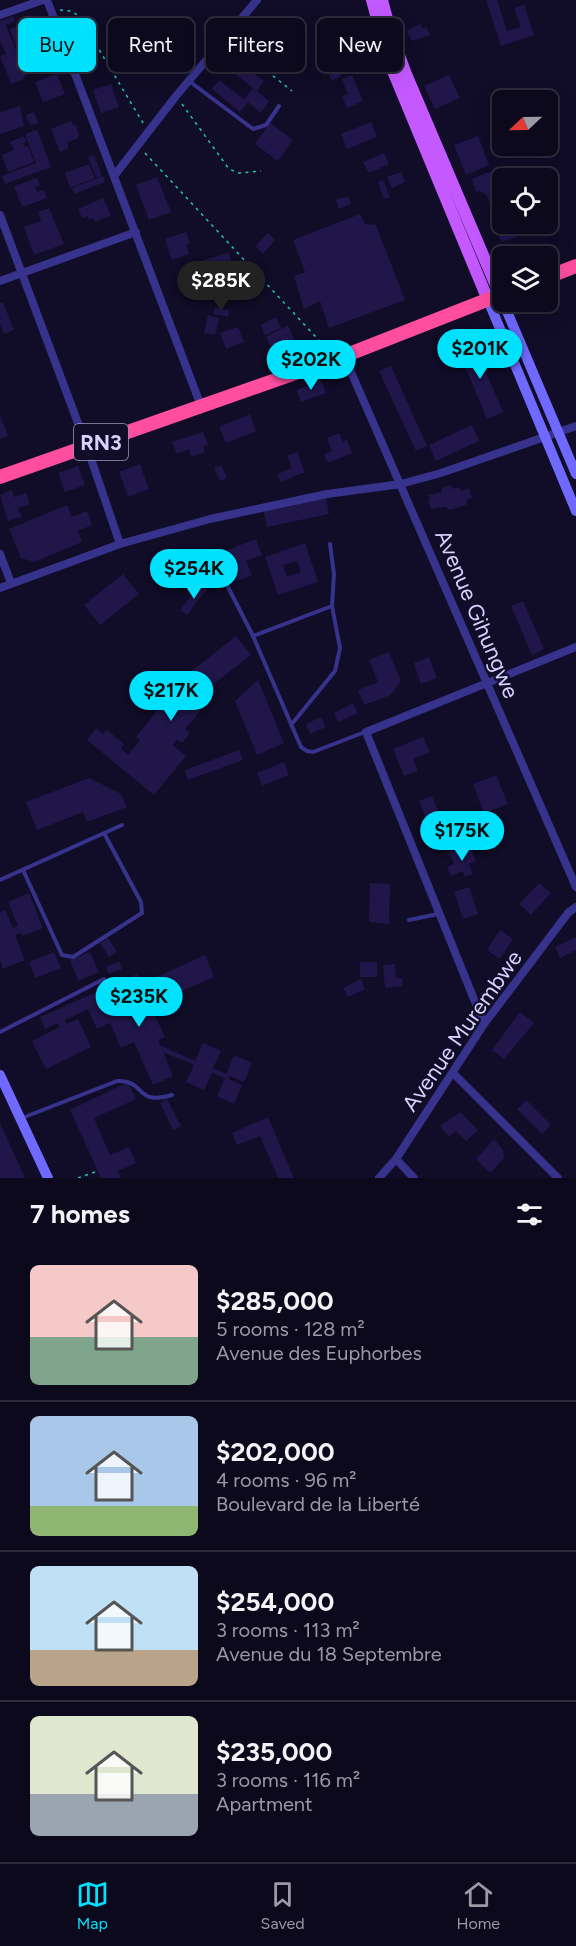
<!DOCTYPE html>
<html lang="en">
<head>
<meta charset="utf-8">
<style>
	body { margin:0; font-family:Figtree,sans-serif; background:#161226; color:#f1f3f6; height:100vh; display:flex; flex-direction:column; font-size:22px; white-space:nowrap }
	* { box-sizing:border-box; margin:0 }
	p { font-size:20px; color:#9a9aa4 }
	.icon { flex:none; width:33px; height:33px; fill:none; stroke:currentColor; stroke-width:2; stroke-linecap:round; stroke-linejoin:round }
	.map { position:relative; height:1178px; overflow:hidden }
	.drawer { display:flex; flex-direction:column; background:#0d091d; flex:1 }
	.drawer>* { flex:none }
	.hud { position:absolute; left:18px; top:18px; width:540px; height:54px; display:flex; gap:12px }
	.needle { width:39px; rotate:248deg }
	.buttons { position:absolute; left:492px; top:90px; display:grid; gap:12px }
	.buttons a { display:grid; place-items:center; width:66px; height:66px; border-radius:9px; background:#0d091d; box-shadow:0 6px 24px #0002,0 0 0 2px #2d2a3b; font-size:30px }
	.price { position:absolute; translate:-50% -51px; padding:0 14px; border-radius:21px; background:#00e1fd; color:#111; font-size:20px; line-height:39px; filter:drop-shadow(0 2px 3px #0008) }
	.price::after { content:''; position:absolute; left:50%; top:36px; width:18px; height:14px; margin-left:-9px; background:inherit; clip-path:polygon(0 0,100% 0,50% 100%) }
	.price.on { background:#222; color:#fff }
	ul { padding:0; list-style:none }
	li { display:flex; align-items:center; gap:18px; height:150px; padding:0 30px }
	li+li { border-top:2px solid #2d2a3b }
	li span { display:grid; place-items:center; flex:none; width:168px; height:120px; border-radius:9px; color:#555 }
	li>.icon { margin-inline-start:auto }
	span .icon { width:72px; height:72px; fill:#fffc; stroke-width:1 }
	li b { font-size:26px }
	h2 { display:flex; justify-content:space-between; align-items:center; height:72px; padding:0 30px; font-size:26px }
	.chip { padding:0 21px; border-radius:9px; background:#0d091d; box-shadow:0 6px 24px #0002,0 0 0 2px #2d2a3b; font-size:21px; line-height:54px }
	.chip.on { background:#00e1fd; color:#111 }
	.dock { display:flex; justify-content:space-around; align-items:center; height:84px; border-top:2px solid #2d2a3b; background:#0d091d; font-size:16px; color:#9a9aa4 }
	.dock a { display:grid; justify-items:center; gap:3px }
	.dock .on { color:#00e1fd }
	.map>svg:first-child { display:block }
</style>
</head>
<body>
<div class="map">
<svg width="576" height="1178" viewBox="0 0 576 1178">
	<rect width="100%" height="100%" fill="#110c27"/>
	<path fill="#21164a" fill-rule="evenodd" d="M486 0H497L507 31 521 27 514 8 524 5 534 35 501 46Z
		M13 16 15 21 6 25 26 75 23 77 24 79 11 84 0 56 6 54 0 40V21Z
		M32 21 40 42 16 47 10 29Z
		M420 24 423 29 426 27 430 35 412 41 407 31Z
		M347 35 352 47 332 55 327 42Z
		M336 57 341 76 332 81 324 63Z
		M235 59 264 81 257 91 269 101 261 113 248 102 240 112 212 89 219 80 244 99 253 88 228 69Z
		M57 74 65 94 43 102 35 82Z
		M352 75 363 101 347 108 342 96 348 94 342 79Z
		M449 75 460 98 435 109 424 86Z
		M111 84 119 107 101 113 93 90Z
		M20 106 24 126 0 134V112Z
		M34 112 38 123 30 125 26 115Z
		M71 121 73 125 76 124 79 138 67 142 69 148 60 152 51 129Z
		M371 122 377 137 347 149 341 134Z
		M270 123 293 140 278 161 255 144Z
		M37 130 51 167 5 184 2 176 36 163 25 134Z
		M24 136 26 142 23 143 25 147 28 146 34 162 8 172 2 155 14 150 10 142Z
		M478 136 489 165 466 175 454 145Z
		M384 153 389 164 369 173 363 162Z
		M94 155 102 176 96 177 88 157Z
		M89 164 95 178 70 188 65 173Z
		M401 172 405 182 392 188 387 177Z
		M488 172 496 174 502 194V224H513L517 237 501 242 487 195 480 191 476 192 472 179Z
		M103 176 105 182 74 194 72 188Z
		M157 177 171 212 149 220 136 185Z
		M37 178 40 186 35 187 37 192 44 190 47 198 22 207 14 186Z
		M383 180 390 197 384 199 378 182Z
		M348 196 351 204 339 209 336 200Z
		M103 198 111 215 95 222 94 218 89 220 88 216 82 218 78 209Z
		M49 208 64 244 34 255 24 227 41 221 38 212Z
		M360 214 365 224 376 225 405 300 329 328 320 301 304 309 294 276 305 272 293 240Z
		M186 232 190 244 186 245 189 254 172 260 165 239Z
		M268 233 275 240 263 254 255 246Z
		M228 253 237 271 233 272 235 279 212 286 204 260Z
		M199 269 206 288 184 296 177 278Z
		M252 278 260 290 253 294 244 283Z
		M3 302 14 330 4 334 0 325V303Z
		M215 307 229 310 228 317 213 314Z
		M208 315 219 318 215 335 204 333Z
		M276 317 281 328 265 335 261 325Z
		M288 325 296 345 275 356 266 337Z
		M238 327 244 342 226 349 220 333Z
		M473 342 503 412 487 419 457 348Z
		M391 366 427 446 416 451 379 371Z
		M321 380 326 393 301 402 297 390Z
		M250 414 256 431 226 443 219 427Z
		M0 415 8 436 0 439Z
		M472 425 479 441 436 461 429 445Z
		M203 432 208 444 203 446 205 452 192 457 189 449 177 454 172 442Z
		M339 433 343 442 347 440 352 453 328 463 324 455 332 451 327 438Z
		M297 452 305 472 281 482 277 474 292 468 287 456Z
		M140 464 149 489 128 497 119 472Z
		M221 465 227 478 220 481 214 468Z
		M78 466 85 485 65 492 58 473Z
		M450 485 453 489 459 487 461 491 469 488 472 498 466 500 468 504 450 510 445 507 431 509 428 501 430 500 429 495 442 492 441 489Z
		M12 490 14 497 26 493 30 504 18 508 22 517 8 521 0 495Z
		M326 497 329 514 267 527 263 510Z
		M67 505 72 517 87 511 92 525 78 531 82 542 34 562 21 558 9 529Z
		M256 539 262 555 246 561 252 575 237 581 225 551Z
		M305 543 318 582 278 595 265 557ZM297 561 301 572 287 577 283 565Z
		M123 574 139 594 100 625 84 605Z
		M201 584 207 589 187 615 180 610Z
		M523 601 544 649 532 655 511 606Z
		M236 636 251 655 211 686 216 692 208 698 209 700 185 729 190 733 182 743 177 740 173 745 186 756 154 795 87 740 96 728 103 734 107 730 124 744 121 748 128 755 140 740 136 737 183 678Z
		M389 652 401 681 391 695 364 705 358 690 378 682 369 660Z
		M429 657 437 678 421 684 414 663Z
		M258 680 284 743 257 755 235 701Z
		M353 703 358 713 338 722 334 713Z
		M321 717 326 727 310 734 306 724Z
		M423 737 430 752 413 759 418 771 404 776 393 749Z
		M239 750 243 760 188 780 185 770Z
		M284 762 289 775 262 786 257 773Z
		M496 775 508 804 484 813 473 784Z
		M89 778 121 794 127 807 87 822 83 812 37 830 26 802Z
		M432 796 441 817 428 823 419 801Z
		M462 847 464 851 471 848 476 861 469 864 473 874 465 877 463 871 451 876 447 867 454 864 449 852Z
		M370 883 390 884 389 924 369 922Z
		M539 883 551 893 531 915 519 904Z
		M469 887 478 914 463 919 454 892Z
		M29 893 43 928 22 936 21 933 15 935 25 960 3 969 0 960V912L5 910 13 928 18 926 8 902Z
		M500 930 513 939 500 959 487 950Z
		M576 937V950L560 958 555 947Z
		M108 938 117 952 109 957 100 943Z
		M54 952 61 968 35 978 29 962Z
		M90 952 99 972 78 981 70 960Z
		M205 955 214 977 150 1005 165 1037 158 1040 160 1045 195 1061 203 1043 221 1051 213 1068 226 1074 234 1055 252 1063 244 1082 230 1076 229 1079 242 1085 234 1104 217 1096 225 1078 212 1073 204 1090 186 1082 194 1065 163 1052 173 1076 153 1085 134 1042 121 1048 110 1023 97 1029 88 1009 65 1020 66 1024 78 1019 91 1047 46 1069 32 1041 60 1027 58 1023 45 1029 40 1017 137 974 141 984Z
		M119 961 122 969 109 974 106 967Z
		M360 962H377V977H360Z
		M395 964 396 978H402L403 986 385 988 383 965Z
		M361 979 365 989 348 997 343 988Z
		M520 1012 534 1023 504 1059 492 1050Z
		M128 1082 136 1099 94 1118 110 1155 129 1147 136 1163 118 1171 121 1178H101L70 1110Z
		M167 1099 181 1126 173 1130 160 1103Z
		M526 1100 551 1125 542 1134 517 1109Z
		M460 1112 478 1130 466 1141 456 1131 449 1137 440 1126Z
		M268 1117 294 1178H278L260 1136 237 1145 232 1133Z
		M0 1123 25 1178H0Z
		M494 1139 503 1150 504 1158 490 1173 476 1159Z"/>
	<g fill="none" stroke-linecap="round" stroke-linejoin="round">
		<path stroke="#22c4bc" stroke-width="1.5" stroke-dasharray="3 4.5" stroke-linecap="butt" d="M60 10 71 11 79 16 143 123
			M232 43 292 91
			M182 104 229 169 239 173 261 171
			M145 153 327 349
			M78 1178 98 1171"/>
		<path stroke="#37328b" stroke-width="4" d="M189 81 253 129 266 125 279 106
			M330 544 334 574 332 606
			M223 577 253 636 301 747 307 751 313 752 365 732
			M253 636 332 606 340 648 335 671 291 725
			M23 870 62 955 73 957 142 913 141 902 104 833
			M0 880 122 825
			M409 920 438 914
			M0 1032 104 979
			M22 1118 117 1081C147 1080 133 1106 172 1095"/>
		<path stroke="#37328b" stroke-width="8" d="M47 0 201 406
			M0 15 43 0
			M114 176 176 96 257 0
			M0 215 87 447 120 544
			M0 281 136 232
			M344 356 576 887
			M0 554 11 583
			M0 588 120 544 210 519 327 494 401 484 441 473 576 426
			M484 1024 366 732 576 647
			M453 1073 558 1178
			M396 1159 414 1178
			M379 1178 396 1159 484 1024 568 913 576 907"/>
		<path stroke="#6f69ff" stroke-width="10" d="M488 300 576 511
			M503 302 576 474
			M0 1075 48 1178"/>
		<path stroke="#c359ff" stroke-width="12" d="M372 0 388 59 488 300
			M382 0 391 34 406 74 500 295"/>
		<path stroke="#ff4da0" stroke-width="14" d="M548 277 576 266
			M0 477 344 356 502 294"/>
	</g>
	<g text-anchor="middle" dominant-baseline="central" stroke-width="4.5" stroke-linejoin="round" paint-order="stroke">
		<rect fill="#110c27" stroke="#9c97be" stroke-width="1.5" x="74" y="424" width="54" height="36" rx="4.5"/>
		<g font-size="21" font-weight="bold" fill="#d8d2ff">
			<text x="101" y="442">RN3</text>
		</g>
		<g font-size="22" fill="#d8d2ff" stroke="#110c27">
			<text transform="translate(477 614) rotate(67)">Avenue Gihungwe</text>
			<text transform="translate(462 1031) rotate(-55)">Avenue Murembwe</text>
		</g>
	</g>
</svg>
<div class="buttons">
<a><svg class="needle" viewBox="-14 -14 28 28"><path d="M0-13l5 13h-10z" fill="#e53935"/><path d="M0 13l5-13h-10z" fill="#9a9aa4"/></svg></a>
<a><svg class="icon" aria-label="locate" viewBox="0 0 24 24"><circle cx="12" cy="12" r="6"/><path d="M12 2v4M12 18v4M2 12h4M18 12h4"/></svg></a>
<a><svg class="icon" aria-label="layers" viewBox="0 0 24 24"><path d="M12 4l9 5-9 5-9-5zM3 14l9 5 9-5"/></svg></a>
</div>
<b class="price on" style="left:221px;top:312px">$285K</b>
<b class="price" style="left:480px;top:380px">$201K</b>
<b class="price" style="left:311px;top:391px">$202K</b>
<b class="price" style="left:194px;top:600px">$254K</b>
<b class="price" style="left:171px;top:722px">$217K</b>
<b class="price" style="left:462px;top:862px">$175K</b>
<b class="price" style="left:139px;top:1028px">$235K</b>
<div class="hud">
<a class="chip on">Buy</a>
<a class="chip">Rent</a>
<a class="chip">Filters</a>
<a class="chip">New</a>
</div>
</div>
<section class="drawer">
<h2>7 homes<svg class="icon" aria-label="filters" viewBox="0 0 24 24"><path d="M4 7h16M4 17h16"/><circle cx="9" cy="7" r="2"/><circle cx="15" cy="17" r="2"/></svg></h2>
<ul>
<li><span style="background:linear-gradient(#f6c9c9 60%,#7fa58c 0)"><svg class="icon" aria-label="home" viewBox="0 0 24 24"><path d="M3 11l9-7 9 7M6 9v11h12V9"/></svg></span><div><b>$285,000</b><p>5 rooms · 128 m²</p><p>Avenue des Euphorbes</p></div></li>
<li><span style="background:linear-gradient(#a9c7e8 75%,#8fb573 0)"><svg class="icon" aria-label="home" viewBox="0 0 24 24"><path d="M3 11l9-7 9 7M6 9v11h12V9"/></svg></span><div><b>$202,000</b><p>4 rooms · 96 m²</p><p>Boulevard de la Liberté</p></div></li>
<li><span style="background:linear-gradient(#bfe0f5 70%,#b9a48a 0)"><svg class="icon" aria-label="home" viewBox="0 0 24 24"><path d="M3 11l9-7 9 7M6 9v11h12V9"/></svg></span><div><b>$254,000</b><p>3 rooms · 113 m²</p><p>Avenue du 18 Septembre</p></div></li>
<li><span style="background:linear-gradient(#dfe7d0 65%,#9aa5b1 0)"><svg class="icon" aria-label="home" viewBox="0 0 24 24"><path d="M3 11l9-7 9 7M6 9v11h12V9"/></svg></span><div><b>$235,000</b><p>3 rooms · 116 m²</p><p>Apartment</p></div></li>
</ul>
</section>
<nav class="dock">
<a class="on"><svg class="icon" aria-label="map" viewBox="0 0 24 24"><path d="M3 6l6-2 6 2 6-2v14l-6 2-6-2-6 2zM9 4v14M15 6v14"/></svg>Map</a>
<a><svg class="icon" aria-label="saved" viewBox="0 0 24 24"><path d="M7 4h10v16l-5-4-5 4z"/></svg>Saved</a>
<a><svg class="icon" aria-label="home" viewBox="0 0 24 24"><path d="M3 11l9-7 9 7M6 9v11h12V9"/></svg>Home</a>
</nav>
</body>
</html>
